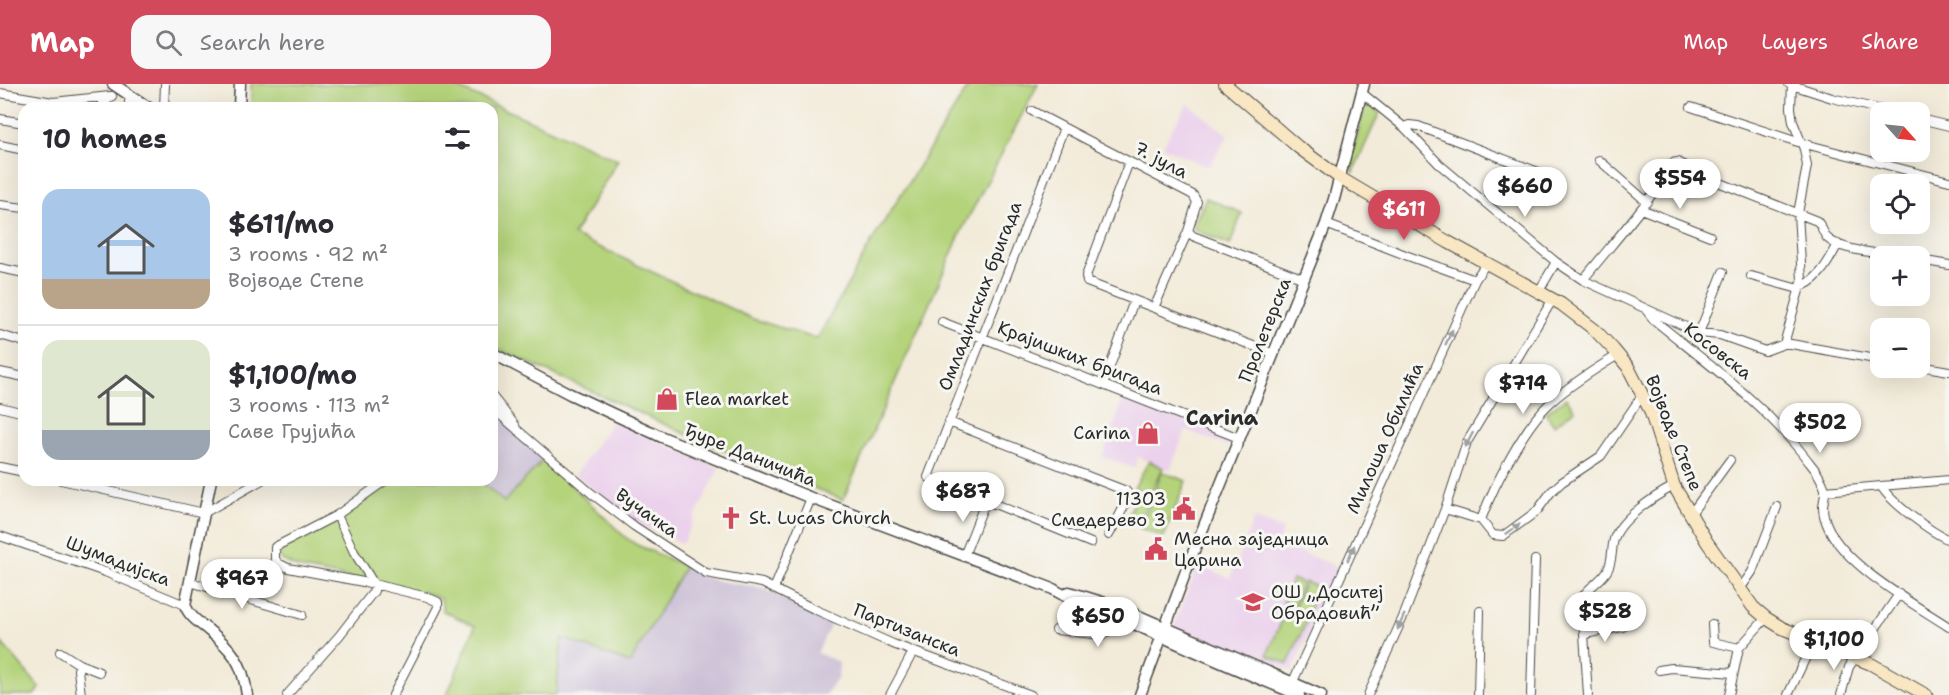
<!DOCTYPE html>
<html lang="en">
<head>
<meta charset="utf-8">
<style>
	body { margin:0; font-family:"Shantell Sans",sans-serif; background:#f7f7f7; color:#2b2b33; height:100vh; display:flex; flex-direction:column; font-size:22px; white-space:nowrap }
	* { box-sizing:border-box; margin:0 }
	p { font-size:20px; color:#7c7c81 }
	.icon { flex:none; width:33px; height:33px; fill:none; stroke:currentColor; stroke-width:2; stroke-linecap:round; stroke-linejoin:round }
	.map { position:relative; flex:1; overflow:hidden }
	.drawer { position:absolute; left:18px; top:18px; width:480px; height:384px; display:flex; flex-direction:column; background:#fff; border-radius:18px; box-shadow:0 6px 24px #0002 }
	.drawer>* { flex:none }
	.needle { width:39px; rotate:117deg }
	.tools { position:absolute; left:1870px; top:18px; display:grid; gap:12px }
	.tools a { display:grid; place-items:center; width:60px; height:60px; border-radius:12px; background:#fff; box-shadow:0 6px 24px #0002; font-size:30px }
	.price { position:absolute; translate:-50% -51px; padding:0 14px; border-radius:21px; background:#fff; color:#222; font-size:20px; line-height:39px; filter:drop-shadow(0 2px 3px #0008) }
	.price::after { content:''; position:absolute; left:50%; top:36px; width:18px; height:14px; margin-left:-9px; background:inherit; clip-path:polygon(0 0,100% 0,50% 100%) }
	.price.current { background:#d1495b; color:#fff }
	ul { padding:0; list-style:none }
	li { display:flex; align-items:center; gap:18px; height:150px; padding:0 24px }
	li+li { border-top:2px solid #e1e1e2 }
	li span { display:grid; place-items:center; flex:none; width:168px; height:120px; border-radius:18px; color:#555 }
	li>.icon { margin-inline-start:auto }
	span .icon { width:72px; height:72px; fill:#fffc; stroke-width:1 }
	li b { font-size:26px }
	h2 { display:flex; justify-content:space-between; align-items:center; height:72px; padding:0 24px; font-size:26px }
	header { display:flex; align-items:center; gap:36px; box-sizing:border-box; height:84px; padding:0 30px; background:#d1495b; color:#fff }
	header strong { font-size:28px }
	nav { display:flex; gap:33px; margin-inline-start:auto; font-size:21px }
	.search { width:420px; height:54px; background:#f7f7f7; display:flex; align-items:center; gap:15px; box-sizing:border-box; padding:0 21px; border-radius:18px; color:#7c7c81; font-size:22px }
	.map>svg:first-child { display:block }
</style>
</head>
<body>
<header>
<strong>Map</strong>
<div class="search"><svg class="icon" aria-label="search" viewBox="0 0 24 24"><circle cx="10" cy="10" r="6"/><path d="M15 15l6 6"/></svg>Search here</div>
<nav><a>Map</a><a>Layers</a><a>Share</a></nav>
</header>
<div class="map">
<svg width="1949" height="611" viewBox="0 0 1949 611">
	<rect width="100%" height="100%" fill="#f6f6f2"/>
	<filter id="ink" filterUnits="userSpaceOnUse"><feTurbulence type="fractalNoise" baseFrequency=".0167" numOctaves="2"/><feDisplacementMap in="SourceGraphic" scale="12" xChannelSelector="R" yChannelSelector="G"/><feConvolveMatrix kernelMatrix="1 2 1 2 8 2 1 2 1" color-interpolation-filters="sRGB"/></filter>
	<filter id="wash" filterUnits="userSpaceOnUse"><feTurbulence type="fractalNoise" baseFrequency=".008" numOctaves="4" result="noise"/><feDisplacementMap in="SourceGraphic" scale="24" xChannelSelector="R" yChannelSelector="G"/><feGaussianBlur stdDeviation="1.35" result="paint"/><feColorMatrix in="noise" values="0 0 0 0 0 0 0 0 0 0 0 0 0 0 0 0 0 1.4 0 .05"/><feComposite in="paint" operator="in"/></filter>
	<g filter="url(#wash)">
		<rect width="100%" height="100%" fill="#f3ebd9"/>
		<path fill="#ebd1ec" d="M1188 20 1228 51 1210 82 1203 81 1163 63 1171 46Z
			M1125 311 1231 352 1227 362 1186 346 1170 386 1138 373 1134 384 1102 373Z
			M612 338 719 384 682 460 661 447 651 446 636 438 575 391Z
			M1254 434 1283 446 1278 459 1338 483 1292 587 1174 542 1198 481 1230 494Z"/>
		<path fill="#cbbfd6" d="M492 326 544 375 504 418 479 396H492Z
			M685 482 700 492 718 497 763 504 831 540 817 569 839 578 838 594 825 611H556L561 554 630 579Z"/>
		<path fill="#b4d37a" stroke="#707f52" stroke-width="1.5" d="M251 0H449L618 76 573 151 753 235 817 255 872 157 970 0H1038L961 148 843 416 699 356 492 262V24H251Z
			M1367 20 1380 28 1353 88 1351 83V75L1365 21Z
			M1206 114 1242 129 1230 161 1195 146 1194 140Z
			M1566 314 1575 326 1554 341 1545 329Z
			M544 375 625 453 637 461 685 482 630 579 562 554 556 611H447L475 542 443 527 441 515 426 509 298 484 282 476 279 472 280 466 288 459 331 437 393 396H479L504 418Z
			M1149 377 1163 384 1149 411 1134 404Z
			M1162 388 1186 397 1164 453 1140 444Z
			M1136 414 1147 420 1138 439 1127 434Z
			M1292 495 1302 499 1293 523 1283 519Z
			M1305 498 1318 503 1308 529 1294 524Z
			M1286 527 1307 536 1288 580 1267 571Z
			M0 557 40 604 34 611H0Z"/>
	</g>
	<g filter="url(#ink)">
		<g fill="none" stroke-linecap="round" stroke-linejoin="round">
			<g stroke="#494845" stroke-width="10">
				<path id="minor" d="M1789 0 1832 14 1891 28
					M0 9 53 18 110 12
					M1362 9 1405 44 1439 80 1556 178 1583 196 1699 249 1720 251 1765 267 1784 260H1791L1881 276
					M1691 23 1801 59 1949 97
					M99 24 112 12
					M128 24 130 12
					M164 24 165 0
					M1032 27 1193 111 1197 118 1188 147 1193 152 1304 195
					M0 35 24 39
					M1920 35 1949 42
					M1064 44 928 393 1091 459
					M1405 44 1409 41 1418 42 1546 91
					M0 61 24 66
					M1599 76 1647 118
					M1129 78 1086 192 1087 198 1274 270
					M0 121 24 124
					M1641 125 1710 152
					M1326 140 1408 172 1475 196
					M1920 176 1949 181
					M0 184 24 189
					M1751 192 1795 204C1817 201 1829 177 1838 160
					M1583 196C1607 166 1633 137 1656 105 1662 96 1666 77 1678 78L1718 98 1817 137C1822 142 1823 149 1827 154 1841 167 1879 169 1898 172
					M1539 207 1556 178
					M1154 224 1188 147
					M1646 226 1654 236C1709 281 1765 320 1809 378 1815 385 1822 396 1825 405 1826 411 1823 417 1823 423 1823 431 1826 439 1829 445 1847 483 1914 520 1949 543
					M942 238 1239 354
					M1699 249 1723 188
					M0 251 24 258
					M1784 260 1802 196 1798 129 1807 82 1804 65 1793 38 1791 24 1792 0
					M1920 282 1949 287
					M0 288 24 293
					M1103 301 1134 217
					M492 312 515 341
					M0 323 24 329
					M492 324 591 409 634 442 706 489 762 499 814 525 893 560 1031 611
					M949 338 1126 407 1129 411 1128 415 1109 451
					M0 383 24 388
					M61 396 204 429 262 396
					M386 396 337 431 275 463V475L278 479 288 484 374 500 427 513 438 518V523L393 611
					M1881 402C1891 419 1931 448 1949 456
					M1825 407 1949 396
					M1445 425 1481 436 1493 451 1503 452 1537 427 1551 408 1562 398 1601 372 1643 310
					M1690 431 1730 376
					M1481 436C1493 403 1524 342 1551 318 1571 300 1595 285 1618 271
					M0 452 105 488 185 521
					M964 472 986 416
					M190 498 302 531
					M774 505 811 414
					M1740 505 1752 488 1777 423
					M1712 540 1713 558 1739 564
					M1056 546 1103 551 1106 549 1111 530
					M1584 550 1623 543
					M60 568 79 580 99 588
					M79 580 78 586 81 611
					M1659 586 1672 584 1733 589
					M1291 602 1475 196 1487 178
					M287 611 339 552 374 507V500L354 468 337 431
					M890 611 913 568
					M1368 611 1404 531 1445 425 1467 358 1553 215
					M1478 611 1480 527
					M1531 611 1535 476
					M1588 611 1584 550V511C1590 502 1601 497 1607 487 1613 478 1611 466 1614 455 1621 434 1655 412 1674 402
					M1729 611 1739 564 1766 534
					M1788 611 1813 558
					M1841 611 1849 583 1899 510"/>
			</g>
			<g stroke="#494845" stroke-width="13">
				<path id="tertiary" d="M113 0 149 24
					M239 24 240 0
					M492 269 570 310 662 353 811 414 1053 505C1073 518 1096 523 1117 532 1177 560 1238 586 1299 611
					M211 396 185 521C189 532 198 538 207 545 232 565 243 578 247 611
					M1069 508 1118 523 1321 611
					M1140 611 1189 479 1326 140 1334 115 1364 0"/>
			</g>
			<g stroke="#494845" stroke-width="14">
				<path id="secondary" d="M1225 0 1298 63 1340 94 1448 158 1561 220 1595 246 1613 265 1628 283 1650 326 1674 402 1707 458 1753 523 1766 534 1782 544 1871 580 1926 611"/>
			</g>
			<use href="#minor" stroke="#fff" stroke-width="8"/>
			<use href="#tertiary" stroke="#fff" stroke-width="10"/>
			<use href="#secondary" stroke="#f9e7c3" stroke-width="12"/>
		</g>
		<defs><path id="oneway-solid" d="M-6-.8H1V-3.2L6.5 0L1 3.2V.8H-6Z" transform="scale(1.5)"/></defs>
		<g fill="#a0a0a0">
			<use href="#oneway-solid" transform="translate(1449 253) rotate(-65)"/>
			<use href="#oneway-solid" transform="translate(1469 356) rotate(118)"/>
			<use href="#oneway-solid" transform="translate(1513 445) rotate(-36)"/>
			<use href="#oneway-solid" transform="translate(1351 469) rotate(-66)"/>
			<use href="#oneway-solid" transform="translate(1401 538) rotate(114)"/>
		</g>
	</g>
	<defs>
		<g id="shop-bare" transform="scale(1.8)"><path d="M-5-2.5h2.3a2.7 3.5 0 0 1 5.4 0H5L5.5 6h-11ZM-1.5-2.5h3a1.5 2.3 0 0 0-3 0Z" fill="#d1495b" stroke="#f6f6f2" stroke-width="2.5" paint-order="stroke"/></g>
		<g id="civic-bare" transform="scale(1.8)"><path d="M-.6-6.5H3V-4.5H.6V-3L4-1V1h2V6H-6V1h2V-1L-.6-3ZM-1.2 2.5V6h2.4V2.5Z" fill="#d1495b" stroke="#f6f6f2" stroke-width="2.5" paint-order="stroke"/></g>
		<g id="church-bare" transform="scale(1.8)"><path d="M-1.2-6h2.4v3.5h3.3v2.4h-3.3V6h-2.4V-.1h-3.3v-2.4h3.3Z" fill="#d1495b" stroke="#f6f6f2" stroke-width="2.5" paint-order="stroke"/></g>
		<g id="school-bare" transform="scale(1.8)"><path d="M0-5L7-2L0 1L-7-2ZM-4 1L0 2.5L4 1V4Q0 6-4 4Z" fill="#d1495b" stroke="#f6f6f2" stroke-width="2.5" paint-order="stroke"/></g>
	</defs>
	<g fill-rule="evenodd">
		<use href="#shop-bare" x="667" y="315"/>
		<use href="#shop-bare" x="1148" y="349"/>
		<use href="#civic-bare" x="1184" y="425"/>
		<use href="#church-bare" x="731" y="434"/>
		<use href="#civic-bare" x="1156" y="465"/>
		<use href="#school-bare" x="1253" y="518"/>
	</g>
	<g text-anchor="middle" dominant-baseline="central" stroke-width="6" stroke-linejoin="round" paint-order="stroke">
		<g font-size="18" fill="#2b2b2b" stroke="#f6f6f2">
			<text transform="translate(1161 76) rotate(28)">7. јула</text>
			<text transform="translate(980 212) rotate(-69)">Омладинских бригада</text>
			<text transform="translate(1265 246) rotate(-68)">Пролетерска</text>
			<text transform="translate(1718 267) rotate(38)">Косовска</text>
			<text transform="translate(1080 274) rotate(21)">Крајишких бригада</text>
			<text transform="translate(1674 349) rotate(68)">Војводе Степе</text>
			<text transform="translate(1385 354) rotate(-66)">Милоша Обилића</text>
			<text transform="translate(750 371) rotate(22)">Ђуре Даничића</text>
			<text transform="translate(647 429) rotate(35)">Вучачка</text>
			<text transform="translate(118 477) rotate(21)">Шумадијска</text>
			<text transform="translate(907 546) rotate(22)">Партизанска</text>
		</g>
		<g font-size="18" fill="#2b2b2b" stroke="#f6f6f2" text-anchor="start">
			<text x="685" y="315">Flea market</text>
			<text x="1130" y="349" text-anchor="end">Carina</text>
			<text x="1166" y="415" text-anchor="end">11303<tspan x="1166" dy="21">Смедерево 3</tspan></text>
			<text x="749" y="434">St. Lucas Church</text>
			<text x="1174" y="455">Месна заједница<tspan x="1174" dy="21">Царина</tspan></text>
			<text x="1271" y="508">ОШ „Доситеј<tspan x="1271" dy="21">Обрадовић”</tspan></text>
		</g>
		<g font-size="21" font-weight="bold" fill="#2b2b2b" stroke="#f6f6f2">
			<text x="1222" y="334">Carina</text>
		</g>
	</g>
</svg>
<div class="tools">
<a><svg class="needle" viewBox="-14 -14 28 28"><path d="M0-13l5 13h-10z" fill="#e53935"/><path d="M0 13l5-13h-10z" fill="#7c7c81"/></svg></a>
<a><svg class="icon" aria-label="locate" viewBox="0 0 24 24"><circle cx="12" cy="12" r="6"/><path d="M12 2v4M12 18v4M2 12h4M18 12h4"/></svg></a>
<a>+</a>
<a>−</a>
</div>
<b class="price" style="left:1680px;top:126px">$554</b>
<b class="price" style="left:1525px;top:134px">$660</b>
<b class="price current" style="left:1404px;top:157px">$611</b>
<b class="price" style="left:1523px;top:331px">$714</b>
<b class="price" style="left:1820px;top:370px">$502</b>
<b class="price" style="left:963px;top:439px">$687</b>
<b class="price" style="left:242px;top:526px">$967</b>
<b class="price" style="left:1605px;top:559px">$528</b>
<b class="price" style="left:1098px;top:564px">$650</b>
<b class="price" style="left:1834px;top:587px">$1,100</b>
<section class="drawer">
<h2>10 homes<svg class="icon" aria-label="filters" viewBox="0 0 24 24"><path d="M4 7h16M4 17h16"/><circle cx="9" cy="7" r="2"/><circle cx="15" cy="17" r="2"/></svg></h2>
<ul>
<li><span style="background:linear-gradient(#a9c7e8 75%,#b9a48a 0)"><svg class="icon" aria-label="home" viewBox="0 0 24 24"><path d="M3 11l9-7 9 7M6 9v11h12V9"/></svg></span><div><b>$611/mo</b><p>3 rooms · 92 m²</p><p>Војводе Степе</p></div></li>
<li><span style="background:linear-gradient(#dfe7d0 75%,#9aa5b1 0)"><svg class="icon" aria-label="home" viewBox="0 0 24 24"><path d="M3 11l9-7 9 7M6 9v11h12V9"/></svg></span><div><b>$1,100/mo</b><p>3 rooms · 113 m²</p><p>Саве Грујића</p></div></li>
</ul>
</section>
</div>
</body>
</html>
